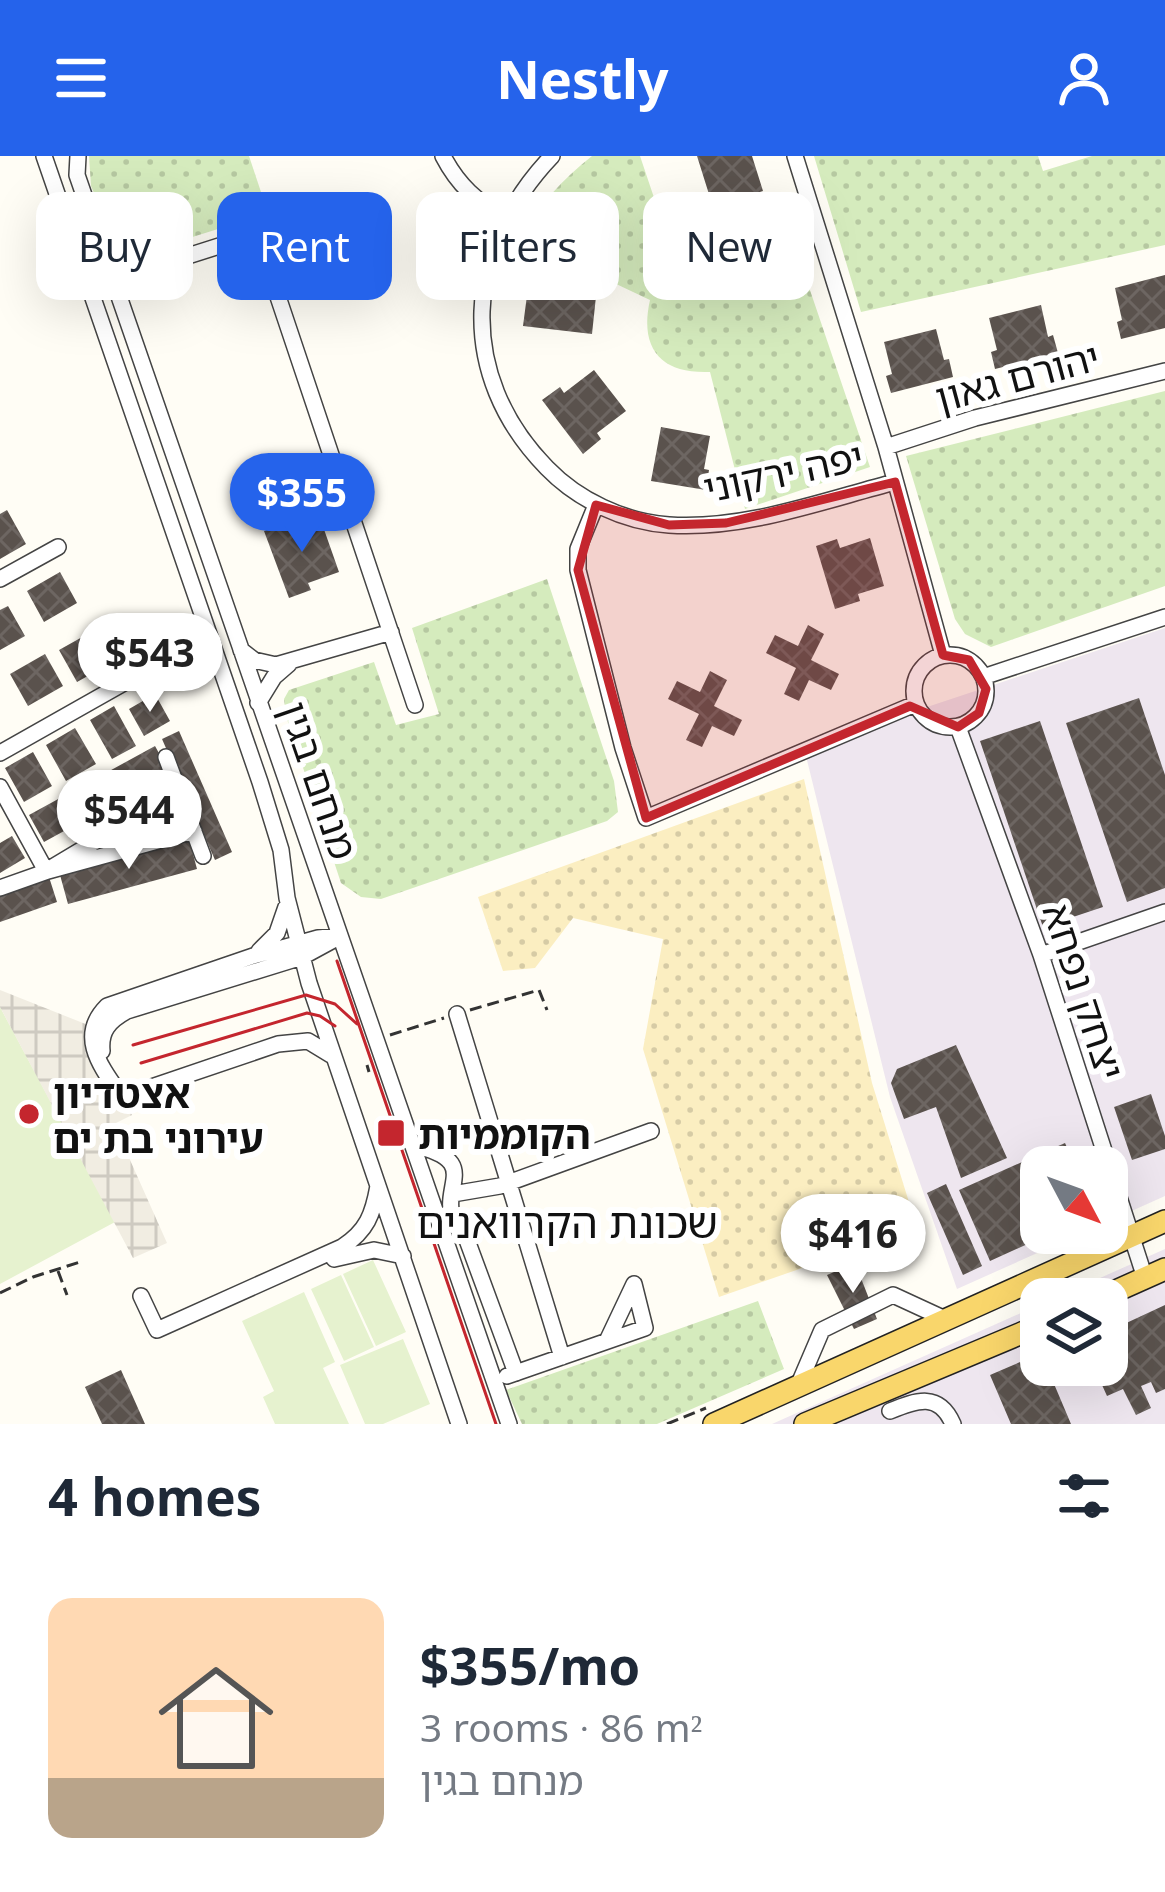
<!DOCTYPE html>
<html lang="en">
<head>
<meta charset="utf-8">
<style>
	body { margin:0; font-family:Georgia,"Noto Sans Hebrew",serif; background:#f2f2f3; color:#1f2937; height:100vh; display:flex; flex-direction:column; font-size:45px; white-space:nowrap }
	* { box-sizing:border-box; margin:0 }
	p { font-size:39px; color:#747a83 }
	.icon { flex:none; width:66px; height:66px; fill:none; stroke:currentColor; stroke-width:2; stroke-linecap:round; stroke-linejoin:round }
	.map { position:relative; height:1268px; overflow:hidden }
	.details { display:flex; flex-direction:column; background:#fff; flex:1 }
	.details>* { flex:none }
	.guide { position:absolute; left:36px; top:36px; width:1095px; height:108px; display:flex; gap:24px }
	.needle { width:78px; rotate:131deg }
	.buttons { position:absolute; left:1020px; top:990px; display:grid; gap:24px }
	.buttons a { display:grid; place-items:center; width:108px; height:108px; border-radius:24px; background:#fff; box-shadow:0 12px 48px #0002; font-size:60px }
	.price { position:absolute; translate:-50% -102px; padding:0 27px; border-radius:42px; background:#fff; color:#222; font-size:39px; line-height:78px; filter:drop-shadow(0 3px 6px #0008) }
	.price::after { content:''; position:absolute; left:50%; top:72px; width:36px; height:27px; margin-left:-18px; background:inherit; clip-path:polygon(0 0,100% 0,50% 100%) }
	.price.selected { background:#2563eb; color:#fff }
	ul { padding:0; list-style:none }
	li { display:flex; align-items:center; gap:36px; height:300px; padding:0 48px }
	li span { display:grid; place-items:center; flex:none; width:336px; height:240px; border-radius:24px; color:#555 }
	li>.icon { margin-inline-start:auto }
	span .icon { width:144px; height:144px; fill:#fffc; stroke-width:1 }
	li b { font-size:51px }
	h2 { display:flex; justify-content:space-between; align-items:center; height:144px; padding:0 48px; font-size:51px }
	.chip { padding:0 42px; border-radius:24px; background:#fff; box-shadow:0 12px 48px #0002; font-size:42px; line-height:108px }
	.chip.selected { background:#2563eb; color:#fff }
	header { display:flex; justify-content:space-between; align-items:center; height:156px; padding:0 48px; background:#2563eb; color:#fff; font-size:54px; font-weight:700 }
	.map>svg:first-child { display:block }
</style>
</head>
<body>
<header><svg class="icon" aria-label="menu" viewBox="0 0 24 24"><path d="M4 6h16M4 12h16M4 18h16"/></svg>Nestly<svg class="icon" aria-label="person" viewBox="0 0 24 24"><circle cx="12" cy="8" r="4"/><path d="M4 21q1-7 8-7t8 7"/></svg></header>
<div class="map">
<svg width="1165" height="1268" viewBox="0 0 1165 1268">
	<defs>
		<pattern id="grass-dots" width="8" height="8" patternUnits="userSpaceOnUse" patternTransform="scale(3)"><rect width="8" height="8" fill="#d5ebbd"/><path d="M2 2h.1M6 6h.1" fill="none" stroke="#b6c8a1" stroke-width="1.8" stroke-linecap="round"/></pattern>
		<pattern id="sand-dots" width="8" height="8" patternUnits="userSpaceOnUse" patternTransform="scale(3)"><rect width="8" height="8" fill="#fbeec1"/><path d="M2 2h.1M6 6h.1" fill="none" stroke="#d6cba5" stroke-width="1.8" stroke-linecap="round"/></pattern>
		<pattern id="plaza-grid" width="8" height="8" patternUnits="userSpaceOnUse" patternTransform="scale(3)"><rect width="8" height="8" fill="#f1ede2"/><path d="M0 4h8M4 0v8" fill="none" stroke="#cecac1"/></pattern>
		<pattern id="building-cross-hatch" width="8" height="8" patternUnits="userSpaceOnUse" patternTransform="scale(3)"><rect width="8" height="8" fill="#5a524d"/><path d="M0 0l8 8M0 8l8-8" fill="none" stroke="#6d6662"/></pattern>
	</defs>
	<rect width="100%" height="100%" fill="#fffdf5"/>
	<path fill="#eee6ef" d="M1165 472V1040L1107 1066V1011H1041V1077H1082L957 1133 890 941 804 592Z
		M1165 1093V1268H772L1041 1148V1209H1107V1143H1053Z"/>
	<path fill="url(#grass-dots)" d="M89 0H249L278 87 259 71 234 68 122 103 91 30Z
		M592 0H640L680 119 794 87 870 311 745 353 710 216C661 218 639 193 650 144L519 82C539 49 562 24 592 0Z
		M814 0H1038L1043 15 1092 0H1165V89L861 156Z
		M1165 235V430L991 491 965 478 955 463 906 300Z
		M547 423 614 625 618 656 607 665 381 743 361 741 341 727 286 560 284 543 289 534 374 506 396 569 439 558 412 472Z
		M758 1145 784 1213 657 1268H522L506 1234Z"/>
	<path fill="url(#sand-dots)" d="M804 623 872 927 917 1072 719 1141 643 893 663 783 573 762 535 812 503 815 478 741Z"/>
	<path fill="#e6f2cf" d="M0 851 115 1066 0 1128Z
		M373 1104 406 1176 376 1190 343 1118Z
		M341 1119 374 1191 344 1205 311 1133Z
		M304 1136 335 1206 323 1212 349 1268H275L263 1241 274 1235 242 1165Z
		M403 1183 430 1248 383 1268H365L340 1209Z"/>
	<path fill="url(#plaza-grid)" d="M0 834 88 869 132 959 114 968 167 1087 133 1102 0 851Z"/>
	<path fill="url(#building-cross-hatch)" d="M697 0H752L763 35 713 51Z
		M1165 119V172L1121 183 1117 166 1122 164 1115 132Z
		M529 124 597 131 592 178 523 170Z
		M1041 149 1048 181 1053 179 1058 197 995 213 991 196 997 194 989 162Z
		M936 173 944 204 949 203 953 221 891 237 886 220 892 218 884 186Z
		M594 214 626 255 597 277 601 283 583 298 542 244 560 231 564 237Z
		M661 271 710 280 704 313 709 314 706 334 651 325Z
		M7 354 26 388 0 403V358Z
		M320 362 339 416 308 427 311 434 289 442 264 375 286 367 288 374Z
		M870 382 884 430 858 438 860 445 835 453 816 390 837 383 840 392Z
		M60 416 77 447 44 466 27 435Z
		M8 450 25 480 0 494V454Z
		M808 469 824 478 811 504 839 518 831 534 809 524 799 545 784 538 796 512 766 497 775 479 798 490Z
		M93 475 111 507 77 526 59 494Z
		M45 498 63 530 28 550 10 518Z
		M710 515 727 524 714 550 742 564 734 580 712 570 702 591 686 584 699 558 668 543 677 525 700 536Z
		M155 538 170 565 144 580 129 553Z
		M1139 542 1165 619V732L1127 746 1066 567Z
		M114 550 136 590 112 603 90 564Z
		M1040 565 1103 751 1043 771 980 585Z
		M75 572 96 608 66 625 46 589Z
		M179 575 232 696 215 704 162 583Z
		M155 590 170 617 44 686 29 659Z
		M33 596 52 630 24 646 5 612Z
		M12 680 25 702 0 717V687Z
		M189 683 197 713 68 748 60 719Z
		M49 721 57 746 0 766V737Z
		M956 889 1007 1002 961 1022 936 951 904 963 891 927 897 913Z
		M1151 938 1165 980V993L1132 1004 1114 951Z
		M1065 987 1076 1011H1041V1077H1052L990 1105 959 1034Z
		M946 1028 982 1110 963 1119 927 1037Z
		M855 1107 877 1163 854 1173 827 1119Z
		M1165 1149V1233L1156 1237 1151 1226 1141 1230 1151 1252 1136 1259 1123 1233 1107 1240 1093 1209H1107V1176Z
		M1041 1197V1209H1046L1071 1268H1011L990 1219Z
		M121 1214 145 1268H102L85 1231Z"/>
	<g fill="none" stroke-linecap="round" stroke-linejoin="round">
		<g stroke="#444" stroke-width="18">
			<path id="minor" d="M44 0 260 626 281 694 287 742 309 827 459 1268
				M78 0 77 19 509 1268
				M443 0C458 29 477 46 506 62
				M552 0C464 92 455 218 547 312 578 344 624 366 669 369 745 374 822 345 895 326
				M795 0 886 291 943 499
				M128 119 238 84C251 86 259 94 266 105L415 549
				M886 291 975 262 1165 215
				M596 349 578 393V414L623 592 646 662 915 548
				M0 423 58 391
				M241 494 254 504 276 509 391 476
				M914 535a36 36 0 1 1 72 0a36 36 0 1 1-72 0Z
				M983 521 1165 461
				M258 547 274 521 289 508
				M958 571 1041 799 1145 1122
				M0 597 154 510
				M166 601 203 700
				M0 631 46 715 178 636
				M0 732 48 715 194 675
				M259 795 277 777 286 751
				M1041 799 1165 756
				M457 858 562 1201
				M102 895C100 875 109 865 127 855L302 801 337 782
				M122 941C102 912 76 881 107 850L253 800 318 782 340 780
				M122 941 278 888 308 885 331 899
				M413 989C485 1006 437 1030 455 1068 458 1074 463 1079 467 1084L516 1217
				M453 1038 500 1030 651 975
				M334 1103 374 1094 403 1100
				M141 1140 157 1174 342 1091C367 1075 373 1058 378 1030
				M507 1220 645 1172 634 1128 607 1185
				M798 1230 822 1174 893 1139 945 1163
				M890 1255C917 1244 939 1236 953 1268"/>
		</g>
		<g stroke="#222" stroke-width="24">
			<path id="major" d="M1098 1143 1165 1113
				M714 1268 1165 1065
				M805 1268 1041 1169"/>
		</g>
		<path stroke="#333" stroke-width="3" stroke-dasharray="12 6" stroke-linecap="butt" d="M167 508 200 490
			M470 854 539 834 547 854
			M390 879 444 862
			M367 909 369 916
			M58 1115 67 1139
			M0 1137 33 1121 83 1105
			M667 1268 706 1252"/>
		<use href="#minor" stroke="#fff" stroke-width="15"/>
		<use href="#major" stroke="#f9d66b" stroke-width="21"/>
		<path stroke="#c4262e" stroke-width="3" d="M337 805 496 1268
			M133 889 306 839 335 848 357 868
			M141 907 307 857 320 860 335 870"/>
	</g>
	<path fill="#c4262e" fill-opacity="0.2" stroke="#c4262e" stroke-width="9" stroke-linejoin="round" d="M895 326 943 499 969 504 986 533 979 557 958 571 910 550 646 662 578 414 596 349 669 369 726 367Z"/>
	<g fill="#c4262e" stroke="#fff" stroke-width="4.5">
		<circle cx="29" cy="958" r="12"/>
		<rect x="376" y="962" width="30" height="30" rx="6"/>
	</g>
	<g text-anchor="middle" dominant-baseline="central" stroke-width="12" stroke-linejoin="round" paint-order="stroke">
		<g font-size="39" fill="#111" stroke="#fff">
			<text transform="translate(1017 220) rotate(-15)">יהורם גאון</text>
			<text transform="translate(783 315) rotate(-12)">יפה ירקוני</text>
			<text transform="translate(320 624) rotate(71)">מנחם בגין</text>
			<text transform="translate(1085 835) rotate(72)">יצחק נפחא</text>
		</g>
		<g font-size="39" font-weight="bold" fill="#111" stroke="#fff" text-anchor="start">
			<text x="53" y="936">אצטדיון<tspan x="53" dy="45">עירוני בת ים</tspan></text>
			<text x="418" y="977">הקוממיות</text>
		</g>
		<g font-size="42" fill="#111" stroke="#fff">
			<text x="567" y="1065">שכונת הקרוואנים</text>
		</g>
	</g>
</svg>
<div class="buttons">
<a><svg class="needle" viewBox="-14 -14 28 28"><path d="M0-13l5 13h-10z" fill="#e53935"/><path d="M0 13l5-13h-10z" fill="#747a83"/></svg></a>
<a><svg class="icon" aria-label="layers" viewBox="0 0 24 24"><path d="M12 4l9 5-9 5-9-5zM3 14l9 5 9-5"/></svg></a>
</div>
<b class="price selected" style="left:302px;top:399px">$355</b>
<b class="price" style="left:150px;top:559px">$543</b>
<b class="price" style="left:129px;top:716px">$544</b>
<b class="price" style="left:853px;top:1140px">$416</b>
<div class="guide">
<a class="chip">Buy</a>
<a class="chip selected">Rent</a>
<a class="chip">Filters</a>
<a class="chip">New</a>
</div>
</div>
<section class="details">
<h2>4 homes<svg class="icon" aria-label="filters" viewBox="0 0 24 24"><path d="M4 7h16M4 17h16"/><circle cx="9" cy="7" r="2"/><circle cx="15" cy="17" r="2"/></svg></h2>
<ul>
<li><span style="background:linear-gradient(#ffd9b3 75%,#b9a48a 0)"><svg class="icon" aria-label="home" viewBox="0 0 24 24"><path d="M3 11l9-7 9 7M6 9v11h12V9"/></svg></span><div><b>$355/mo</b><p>3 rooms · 86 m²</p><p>מנחם בגין</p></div></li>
</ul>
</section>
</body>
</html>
